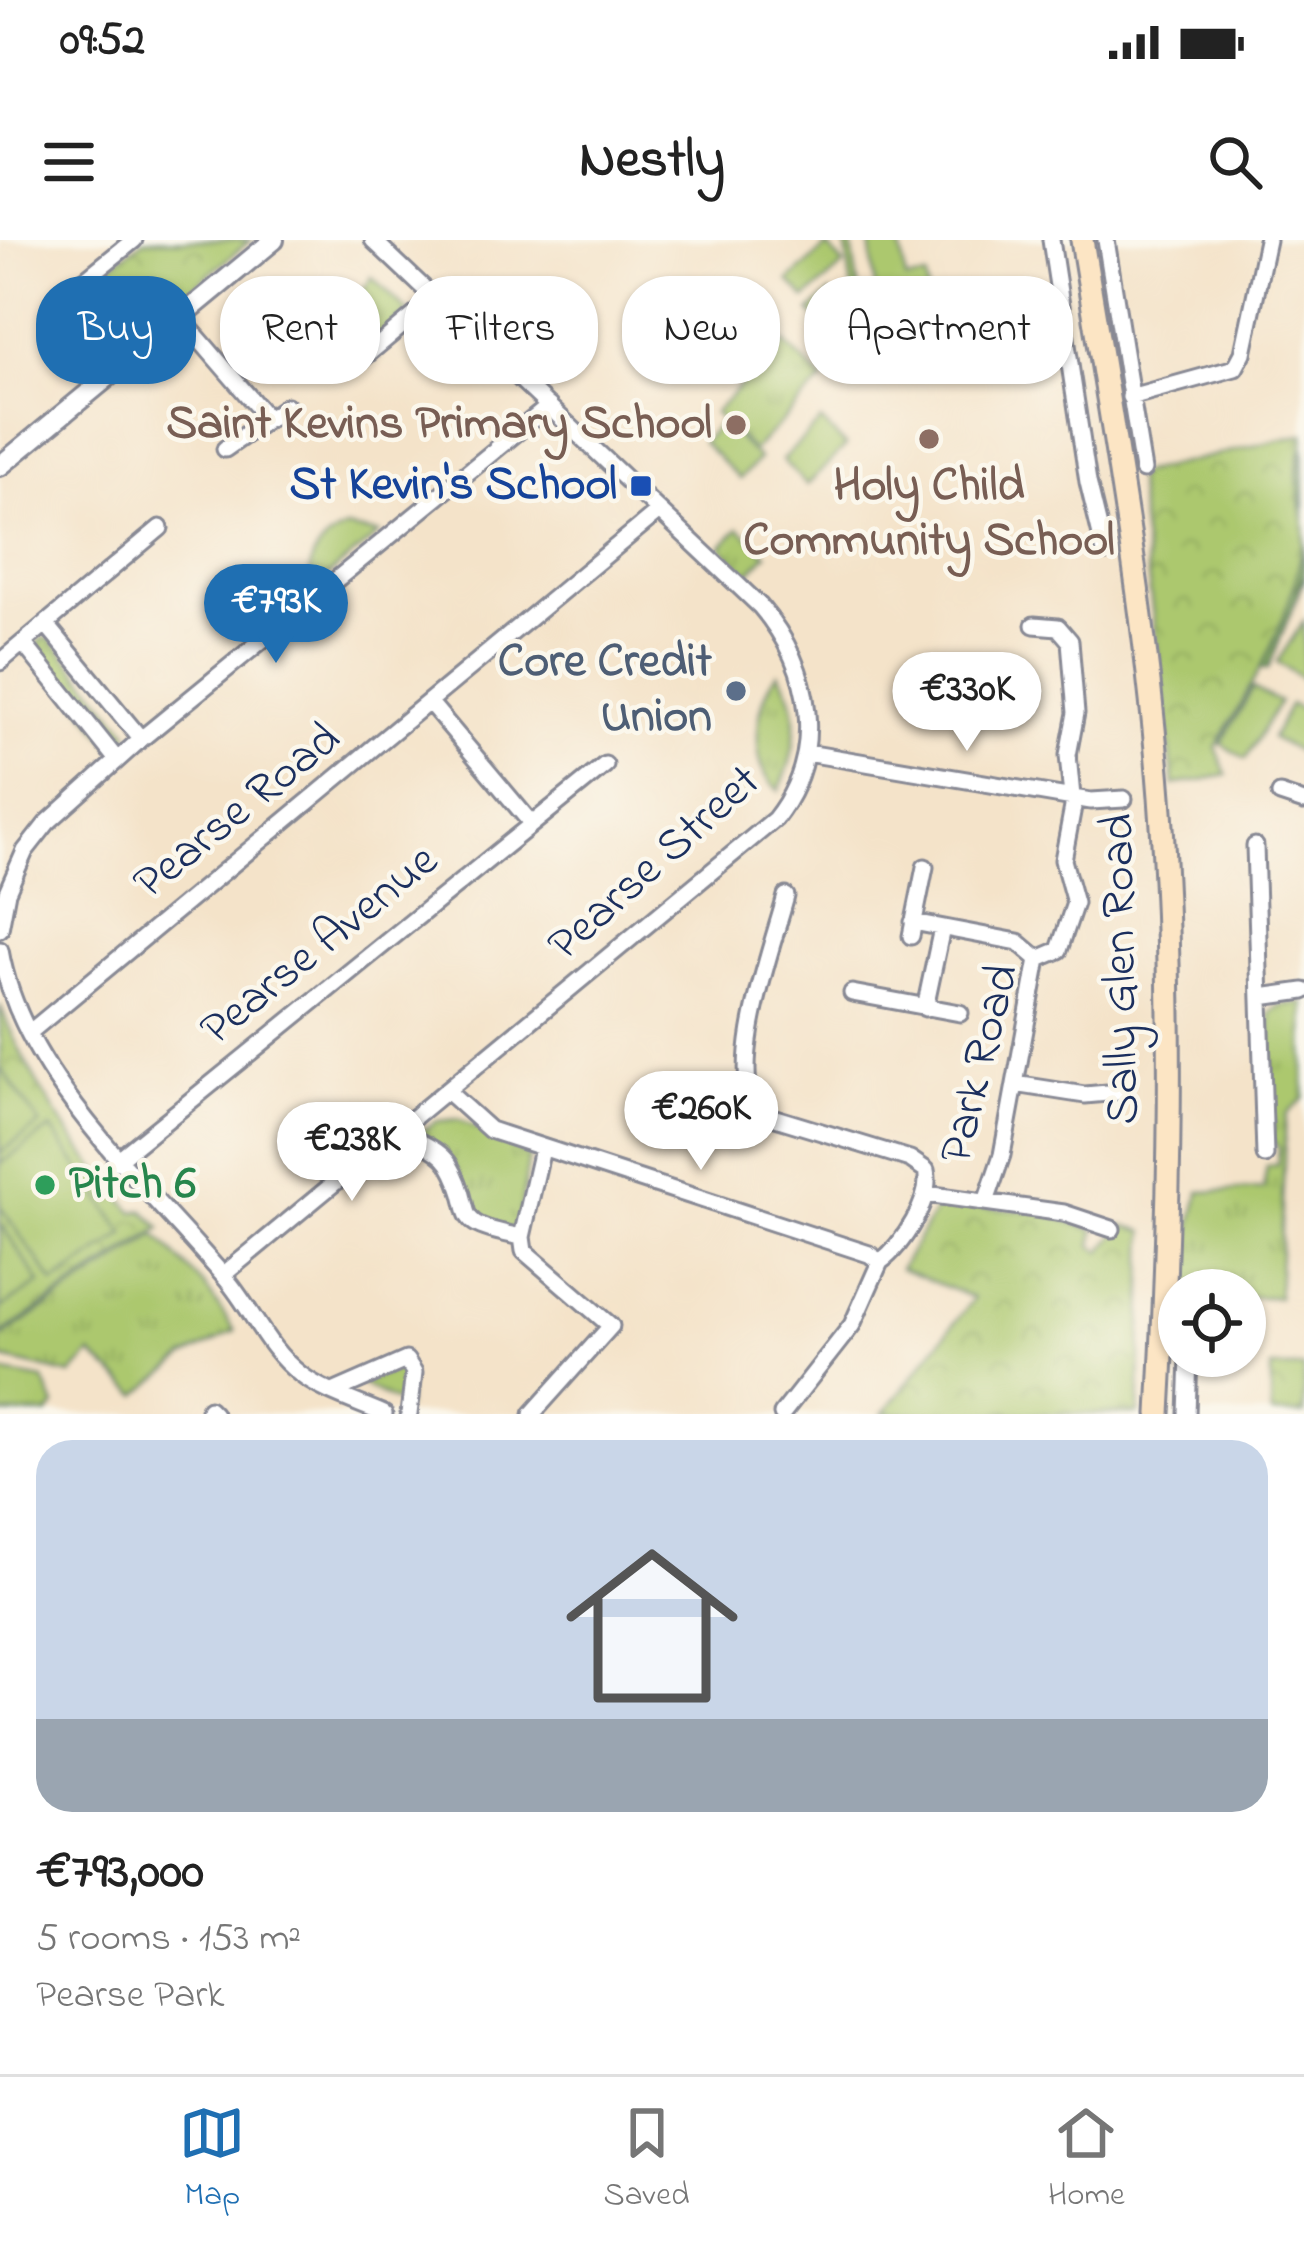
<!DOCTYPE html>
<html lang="en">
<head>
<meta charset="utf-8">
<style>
	body { margin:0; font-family:"Indie Flower",sans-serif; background:#f6f6f6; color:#222; height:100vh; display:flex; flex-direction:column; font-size:45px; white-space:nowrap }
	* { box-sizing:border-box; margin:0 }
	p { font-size:39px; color:#767676 }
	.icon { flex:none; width:66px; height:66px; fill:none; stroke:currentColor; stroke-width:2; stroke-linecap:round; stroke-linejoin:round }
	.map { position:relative; height:1174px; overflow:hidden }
	.sheet { display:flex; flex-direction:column; background:#fff; flex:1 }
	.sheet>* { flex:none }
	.hud { position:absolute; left:36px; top:36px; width:1233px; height:108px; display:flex; gap:24px }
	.buttons { position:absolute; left:1158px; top:1029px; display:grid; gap:24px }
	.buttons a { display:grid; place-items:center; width:108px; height:108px; border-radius:50%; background:#fff; box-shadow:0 3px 9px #0004; font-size:60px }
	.price { position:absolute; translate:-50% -102px; padding:0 27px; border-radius:42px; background:#fff; color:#222; font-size:39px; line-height:78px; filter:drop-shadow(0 3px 6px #0008) }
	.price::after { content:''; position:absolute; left:50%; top:72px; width:36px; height:27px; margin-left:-18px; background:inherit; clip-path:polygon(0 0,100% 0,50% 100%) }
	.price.selected { background:#1f6fb2; color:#fff }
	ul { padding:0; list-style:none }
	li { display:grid; align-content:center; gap:24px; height:636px; padding:0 36px }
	li span { display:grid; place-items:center; height:372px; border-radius:36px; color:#555 }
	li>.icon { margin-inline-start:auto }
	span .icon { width:216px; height:216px; fill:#fffc; stroke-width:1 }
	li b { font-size:51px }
	.pill { padding:0 42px; border-radius:48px; background:#fff; box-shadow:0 3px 9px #0004; font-size:42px; line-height:108px }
	.pill.selected { background:#1f6fb2; color:#fff }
	.status { display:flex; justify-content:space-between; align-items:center; height:84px; padding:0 60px; background:#fff; direction:ltr }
	.status svg { height:33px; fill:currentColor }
	header { display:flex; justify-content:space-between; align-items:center; height:156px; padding:0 36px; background:#fff; font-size:54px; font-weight:800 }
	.tabs { display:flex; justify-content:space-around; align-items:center; height:168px; border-top:3px solid #e0e0e0; background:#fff; font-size:33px; color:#767676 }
	.tabs a { display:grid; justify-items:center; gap:6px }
	.tabs .selected { color:#1f6fb2 }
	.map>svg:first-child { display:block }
</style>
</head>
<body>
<div class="status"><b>09:52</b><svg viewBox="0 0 49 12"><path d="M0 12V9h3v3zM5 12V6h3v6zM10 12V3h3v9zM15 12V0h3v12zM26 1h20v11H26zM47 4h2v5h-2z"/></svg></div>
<header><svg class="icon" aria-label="menu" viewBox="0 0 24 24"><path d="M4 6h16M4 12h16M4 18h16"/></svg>Nestly<svg class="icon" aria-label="search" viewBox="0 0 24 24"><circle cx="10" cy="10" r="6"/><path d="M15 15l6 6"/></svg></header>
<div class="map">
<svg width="1304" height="1174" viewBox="0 0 1304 1174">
	<defs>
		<pattern id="grass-tufts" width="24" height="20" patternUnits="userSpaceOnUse" patternTransform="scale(3)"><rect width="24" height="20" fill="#acc86e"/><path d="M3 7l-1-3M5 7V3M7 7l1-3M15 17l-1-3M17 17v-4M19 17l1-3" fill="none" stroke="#93ac62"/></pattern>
		<pattern id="forest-firs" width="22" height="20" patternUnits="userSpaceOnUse" patternTransform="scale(3)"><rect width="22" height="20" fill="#89ac61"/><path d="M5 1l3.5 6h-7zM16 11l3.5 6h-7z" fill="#6f8c53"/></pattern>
		<pattern id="park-crowns" width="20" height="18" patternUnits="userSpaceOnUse" patternTransform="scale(3)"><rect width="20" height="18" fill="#acc86e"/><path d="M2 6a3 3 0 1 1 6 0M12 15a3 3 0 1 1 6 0" fill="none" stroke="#93ac62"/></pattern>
	</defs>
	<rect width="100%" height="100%" fill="#fbf7ec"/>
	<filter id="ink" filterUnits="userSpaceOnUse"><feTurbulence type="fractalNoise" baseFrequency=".00833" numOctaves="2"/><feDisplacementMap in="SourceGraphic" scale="24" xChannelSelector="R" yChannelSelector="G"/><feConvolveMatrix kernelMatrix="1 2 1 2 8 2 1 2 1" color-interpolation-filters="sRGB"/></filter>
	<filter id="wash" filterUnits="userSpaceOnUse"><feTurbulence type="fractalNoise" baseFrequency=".004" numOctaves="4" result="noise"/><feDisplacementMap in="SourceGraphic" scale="48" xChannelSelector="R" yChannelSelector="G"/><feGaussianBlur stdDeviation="2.7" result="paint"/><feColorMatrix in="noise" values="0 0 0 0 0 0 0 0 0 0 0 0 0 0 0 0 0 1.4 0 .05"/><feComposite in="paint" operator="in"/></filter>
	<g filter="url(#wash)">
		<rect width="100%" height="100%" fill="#f4e3c9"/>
		<path fill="url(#grass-tufts)" stroke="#647c66" stroke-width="3" d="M372 37 408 72 378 98 358 58Z
			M784 102 823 140 753 211 714 173Z
			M346 288 379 294 313 348C303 319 321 300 346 288Z
			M739 288 767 314 749 333 721 307Z
			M50 398 128 491 127 503 112 506 36 409 40 399Z
			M778 433C805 466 796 515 779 550 747 529 755 459 778 433Z
			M1304 763V858L1286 875 1278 1057H1245V1050H1186L1190 991 1200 952 1263 949 1267 926 1277 925 1279 908 1272 901 1270 773 1280 765Z
			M458 879 529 916 518 987 512 990 470 976 456 928 417 895 437 881Z
			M156 995 204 1045 235 1091 185 1117 138 1155 91 1114 71 1135 0 1118V1098Z
			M401 1128 409 1139 406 1167 359 1143Z"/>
		<path fill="url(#forest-firs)" stroke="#526e60" stroke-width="3" d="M1303 209 1304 339 1268 429H1261L1286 237Z"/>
		<path fill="url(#park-crowns)" stroke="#647c66" stroke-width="3" d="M144 0H251L130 100 92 53 100 46 102 31Z
			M1304 194C1304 208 1297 217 1297 229 1296 251 1304 271 1304 294 1295 374 1256 439 1216 507L1227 535 1174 545 1136 241 1140 233Z
			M0 765C29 841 79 914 134 972L143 970 161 988 0 1095Z
			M939 964 1042 972 1095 990 1092 1006 1102 1011 1123 985 1145 991 1139 1174H883L974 1058 900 1029Z
			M1271 1128H1304V1174H1271Z"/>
		<path fill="#acc86e" stroke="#647c66" stroke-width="3" d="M845 0H851L863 78 856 80 862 86 842 105 810 72 830 53 856 79Z
			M870 0H900L906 40 926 38 930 72 878 79Z
			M827 6 844 25 806 59 789 41Z
			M941 74 947 118 885 127 879 82Z
			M821 181 846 206 807 245 782 220Z
			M721 182 759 219 740 239 702 202Z
			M1304 381V440L1277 422Z
			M1253 448 1279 462 1246 519 1221 504Z
			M1290 464 1304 471V500L1298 512 1272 498Z
			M0 827 40 884 0 913Z
			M51 888 125 994 54 1043 0 966V924Z
			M0 983 40 1043 0 1069Z
			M0 1132 44 1140 55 1166 49 1174H0Z"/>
	</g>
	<g filter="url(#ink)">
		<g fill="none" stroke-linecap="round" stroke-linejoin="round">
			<g stroke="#888994" stroke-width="21">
				<path id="minor" d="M1051 0 1088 242 1105 312
					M1106 0 1143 230
					M82 42 134 0
					M181 78 268 179
					M356 124 435 58
					M1130 157 1235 128 1243 113 1267 0
					M225 209 287 166
					M46 384 141 499
					M23 403 117 520
					M0 422 160 288
					M431 464 531 583
					M807 513 1091 561 1124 559
					M1280 554 1304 562
					M1255 606 1265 915
					M786 656C773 706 725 833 759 873L910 919 926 930C933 959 902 1006 880 1022
					M913 682 1018 702 1038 719
					M0 689 7 652 25 611 47 583 141 499 549 166
					M911 696 925 627
					M0 710C22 838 147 945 227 1040 253 1071 267 1109 300 1134 323 1152 357 1162 384 1174
					M852 753 960 773
					M1261 757 1304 751
					M925 768 942 688
					M30 792 659 271
					M1015 844 1085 855 1119 852
					M449 853 490 890 869 1014 880 1022 852 1085 782 1174
					M402 890C416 903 438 907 449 924 480 976 443 982 522 997
					M115 922 605 525
					M926 954 1064 973 1112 989
					M986 962 1002 915 1038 719 1059 710 1075 663 1063 620 1073 567 1068 515 1076 473 1070 401 1058 387 1034 385
					M223 1035 775 579C827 513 813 429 760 366L373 0
					M335 1151 406 1120 414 1132 409 1174
					M209 1169 214 1174
					M532 1174 611 1086 524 1011 522 997 542 909
					M1187 1174 1189 1116"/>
			</g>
			<g stroke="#888994" stroke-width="24">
				<path id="tertiary" d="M0 226 274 0"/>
			</g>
			<g stroke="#888994" stroke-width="27">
				<path id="secondary" d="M1082 0C1112 184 1146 371 1160 557 1175 762 1170 969 1159 1174"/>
			</g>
			<use href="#minor" stroke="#fff" stroke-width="15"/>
			<use href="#tertiary" stroke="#fff" stroke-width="18"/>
			<use href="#secondary" stroke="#fce5c4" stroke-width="21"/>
		</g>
	</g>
	<g fill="#8d6e63" stroke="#fbf7ec" stroke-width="4.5">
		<circle cx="736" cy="185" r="12"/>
		<circle cx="929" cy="199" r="12"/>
	</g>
	<rect fill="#1a4fb4" stroke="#fbf7ec" stroke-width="4.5" x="629" y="234" width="24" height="24" rx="6"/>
	<circle fill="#5c6f8a" stroke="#fbf7ec" stroke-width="4.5" cx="736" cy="451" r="12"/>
	<circle fill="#2e9e5b" stroke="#fbf7ec" stroke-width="4.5" cx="45" cy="945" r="12"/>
	<g text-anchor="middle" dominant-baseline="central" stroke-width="9" stroke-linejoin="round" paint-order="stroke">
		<g font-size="48" font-weight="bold" fill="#785e54" stroke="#fbf7ec" text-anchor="end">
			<text x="712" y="185">Saint Kevins Primary School</text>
			<text x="929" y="247" text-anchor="middle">Holy Child<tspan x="929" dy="55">Community School</tspan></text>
		</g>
		<g font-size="48" font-weight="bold" fill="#164399" stroke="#fbf7ec" text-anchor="end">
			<text x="617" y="246">St Kevin's School</text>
		</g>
		<g font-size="48" font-weight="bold" fill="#4e5e75" stroke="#fbf7ec" text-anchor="end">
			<text x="712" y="423">Core Credit<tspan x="712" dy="55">Union</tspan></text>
		</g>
		<g font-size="48" fill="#1b2f5e" stroke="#fbf7ec">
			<text transform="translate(238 572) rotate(-39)">Pearse Road</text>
			<text transform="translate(655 624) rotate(-42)">Pearse Street</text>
			<text transform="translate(320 706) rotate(-39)">Pearse Avenue</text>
			<text transform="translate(1122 729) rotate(-91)">Sally Glen Road</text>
			<text transform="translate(981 824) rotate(-76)">Park Road</text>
		</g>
		<g font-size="48" font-weight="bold" fill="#27864d" stroke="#fbf7ec" text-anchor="start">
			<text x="69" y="945">Pitch 6</text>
		</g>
	</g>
</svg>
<div class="buttons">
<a><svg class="icon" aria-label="locate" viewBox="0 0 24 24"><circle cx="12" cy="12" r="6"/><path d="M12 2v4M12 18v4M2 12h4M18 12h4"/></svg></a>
</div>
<b class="price selected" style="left:276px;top:426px">€793K</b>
<b class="price" style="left:967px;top:514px">€330K</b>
<b class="price" style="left:701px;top:933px">€260K</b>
<b class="price" style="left:352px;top:964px">€238K</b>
<div class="hud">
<a class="pill selected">Buy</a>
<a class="pill">Rent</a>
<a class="pill">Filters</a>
<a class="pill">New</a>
<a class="pill">Apartment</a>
</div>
</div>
<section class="sheet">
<ul>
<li><span style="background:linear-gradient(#c9d6e8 75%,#9aa5b1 0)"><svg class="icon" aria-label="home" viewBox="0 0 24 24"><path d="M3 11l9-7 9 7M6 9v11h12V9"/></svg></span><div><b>€793,000</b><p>5 rooms · 153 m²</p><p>Pearse Park</p></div></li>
</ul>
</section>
<nav class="tabs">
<a class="selected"><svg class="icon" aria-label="map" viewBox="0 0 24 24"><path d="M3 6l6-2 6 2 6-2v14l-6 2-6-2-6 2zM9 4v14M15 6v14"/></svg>Map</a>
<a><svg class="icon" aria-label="saved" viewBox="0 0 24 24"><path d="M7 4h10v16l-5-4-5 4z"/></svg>Saved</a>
<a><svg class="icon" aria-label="home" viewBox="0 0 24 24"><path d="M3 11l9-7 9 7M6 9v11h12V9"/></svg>Home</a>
</nav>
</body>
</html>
